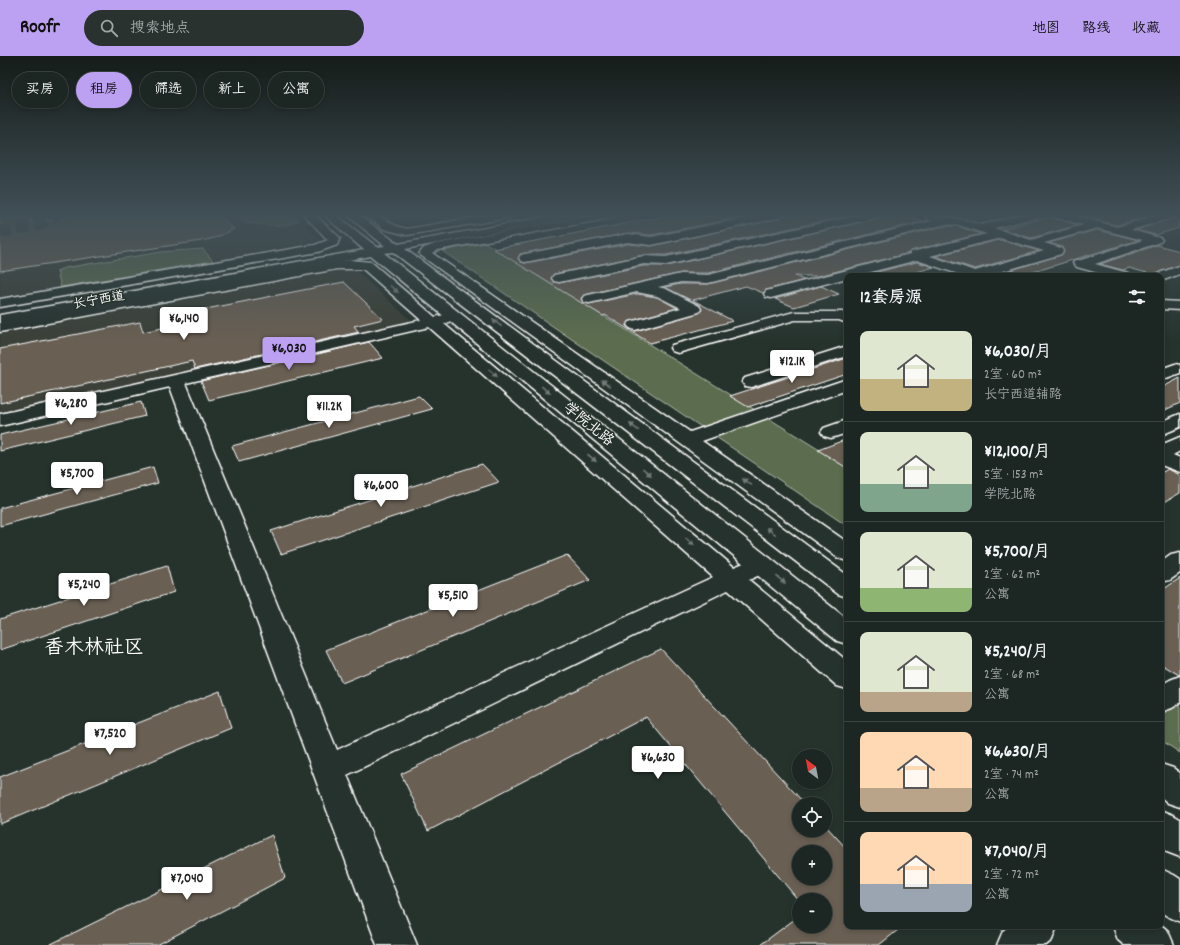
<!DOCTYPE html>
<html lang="zh">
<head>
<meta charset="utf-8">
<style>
	body { margin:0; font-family:Dekko,"LXGW WenKai TC",sans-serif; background:#29322f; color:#f1f3f6; height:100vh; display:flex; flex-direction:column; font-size:15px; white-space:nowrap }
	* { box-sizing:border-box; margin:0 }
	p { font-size:13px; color:#a0a5a5 }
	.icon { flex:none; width:22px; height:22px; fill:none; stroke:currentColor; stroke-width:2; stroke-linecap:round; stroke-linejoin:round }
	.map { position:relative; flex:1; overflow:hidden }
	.panel { position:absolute; left:844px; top:217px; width:320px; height:656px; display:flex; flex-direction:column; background:#1c2622; border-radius:8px; box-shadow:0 2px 6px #0003,0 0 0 1px #3a4340 }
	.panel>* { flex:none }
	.guide { position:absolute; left:12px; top:16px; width:380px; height:36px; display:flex; gap:8px }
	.needle { width:26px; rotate:328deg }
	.controls { position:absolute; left:792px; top:693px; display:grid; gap:8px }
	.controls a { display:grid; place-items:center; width:40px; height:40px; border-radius:50%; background:#1c2622; box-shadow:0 2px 6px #0003,0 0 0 1px #3a4340; font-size:20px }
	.price { position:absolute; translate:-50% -34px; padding:0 9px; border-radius:4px; background:#fff; color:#222; font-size:13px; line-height:26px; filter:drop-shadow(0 1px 2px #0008) }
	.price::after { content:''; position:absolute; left:50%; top:24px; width:12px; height:9px; margin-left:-6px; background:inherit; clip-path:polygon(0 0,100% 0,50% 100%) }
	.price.selected { background:#bca0f2; color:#111 }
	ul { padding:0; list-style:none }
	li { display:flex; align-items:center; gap:12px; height:100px; padding:0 16px }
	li+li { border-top:1px solid #3a4340 }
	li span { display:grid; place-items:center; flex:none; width:112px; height:80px; border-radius:8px; color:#555 }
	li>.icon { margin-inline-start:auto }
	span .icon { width:48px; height:48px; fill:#fffc; stroke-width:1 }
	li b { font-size:17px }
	h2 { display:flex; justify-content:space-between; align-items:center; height:48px; padding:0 16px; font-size:17px }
	.chip { padding:0 14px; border-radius:18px; background:#1c2622; box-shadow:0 2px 6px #0003,0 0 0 1px #3a4340; font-size:14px; line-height:36px }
	.chip.selected { background:#bca0f2; color:#111 }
	header { display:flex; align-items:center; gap:24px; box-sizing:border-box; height:56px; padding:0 20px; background:#bca0f2; color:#111 }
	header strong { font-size:19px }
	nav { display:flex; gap:22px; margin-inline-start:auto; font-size:14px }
	.search { width:280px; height:36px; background:#29322f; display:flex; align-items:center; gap:10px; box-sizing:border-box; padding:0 14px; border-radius:22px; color:#a0a5a5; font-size:15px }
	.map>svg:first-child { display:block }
</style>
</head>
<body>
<header>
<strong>Roofr</strong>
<div class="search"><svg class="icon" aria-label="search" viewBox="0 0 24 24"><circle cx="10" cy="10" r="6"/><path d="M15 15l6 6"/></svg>搜索地点</div>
<nav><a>地图</a><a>路线</a><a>收藏</a></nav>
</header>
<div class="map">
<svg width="1180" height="889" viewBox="0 0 1180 889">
	<rect width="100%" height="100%" fill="#26332d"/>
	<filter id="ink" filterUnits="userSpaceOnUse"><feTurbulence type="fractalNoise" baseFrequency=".025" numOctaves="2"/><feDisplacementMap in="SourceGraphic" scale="8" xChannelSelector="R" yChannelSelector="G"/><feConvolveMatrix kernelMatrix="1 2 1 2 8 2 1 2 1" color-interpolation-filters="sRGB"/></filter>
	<g filter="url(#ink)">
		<path fill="#3a4038" d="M0 159H294L320 184 308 189 0 241Z
			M353 212 415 268 0 362V278Z"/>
		<path fill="#5c6d4f" stroke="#aeb6a7" d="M240 159H294L299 164C284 173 263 168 246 167Z
			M486 187 847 411V470L442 195Z
			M203 193 213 205 61 231 57 215 64 212 161 196Z
			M1180 644V697L1161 684V660Z"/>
		<path fill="#695f52" stroke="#fff" fill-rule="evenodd" d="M0 159H30L31 166 59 164 69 159H218L234 173 215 182 201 185 0 215Z
			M670 159H753L651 179 628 177 525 197 520 198 518 203 521 206 525 207 628 188 651 190 778 163 784 159H852L666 199H644L554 218 551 223 554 226 559 227 644 210H666L875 163 881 159H903L924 165 708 217H681L584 239 581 242 583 247 589 248 637 238 657 241 677 252 630 265 626 270 635 275 699 257 702 254 700 249 665 231 681 228H708L941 171 957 170 981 178 911 195 909 197 818 220H795L804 224 766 234 763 237 746 230 693 244 733 265 650 287 605 259 603 260 562 235 494 193Z
			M1089 159H1152L1117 169 1084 161Z
			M1173 159H1177L1179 172 1156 179 1136 174 1171 163Z
			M1049 161 1078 169 1031 182 1002 173Z
			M1097 174 1138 184 1020 220H991L1061 199 1064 196 1062 191 1049 187Z
			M1000 184 1039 195 975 213 935 200Z
			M1157 189 1180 195V209L1156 217 1154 219 1129 212 1123 214 1100 208Z
			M917 206 934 211 903 220H861Z
			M344 226 383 263 354 270 359 276 195 313 192 305 0 347V293L140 266 143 276 206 263 201 254Z
			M821 230 839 238 794 251 775 243Z
			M369 286 383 302 209 344 201 325Z
			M847 302V318L748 351 730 340Z
			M1180 322V347L1161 356V332Z
			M419 340 432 353 239 406 232 390Z
			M141 346 145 360 0 395V379Z
			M847 383V412L818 394Z
			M482 408 499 426 281 498 271 475Z
			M153 411 158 427 0 470V452Z
			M1168 413 1180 419V437L1161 448V417Z
			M567 499 590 524 342 627 326 594Z
			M167 510 174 536 0 594V563Z
			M1180 522V619H1179L1161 608V535Z
			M661 593 805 748H799V774H825V769L847 793V870H903L879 889H760L799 860V870H825V844L799 845 646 661 428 775 401 718ZM799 796H825V822H799Z
			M220 635 231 672 0 768V721Z
			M272 779 285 822 157 889H49Z"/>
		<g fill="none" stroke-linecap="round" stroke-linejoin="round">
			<path stroke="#3c4742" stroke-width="12" stroke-dasharray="12 6" stroke-linecap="butt" d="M0 176 37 170 57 159"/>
			<g stroke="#fff" stroke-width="3">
				<path id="minor" d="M304 159H315L338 180 340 182 337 189 318 196 0 251V243L315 189 328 184Z
					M366 159H378L396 170 407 173 489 159H514L509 162 407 179 384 173Z
					M593 159H616L611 162 438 194 432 197 690 376 847 323V334L702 385 847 486V505L838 502 419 198 424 192 435 188Z
					M761 159H783L778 162 651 189 628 186 525 206 521 205 519 202 521 199 525 198 628 178 651 181Z
					M860 159H880L875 162 666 209 644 208 559 226 554 225 552 222 554 219 559 218 644 200 666 201Z
					M927 159 960 163 981 169 1020 159H1039L1038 161 994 172 1031 184 1084 169 1055 161 1054 159H1072L1117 171 1158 159 1172 160 1171 162 1131 174 1160 182 1162 184 1160 186 1095 208 1128 217 1130 220H1109L1077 211 1073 207 1075 204H1081L1143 184 1097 172 1044 187 1061 192 1063 195 1061 198 986 220H964L917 204 855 220H847V222L771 242 766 241 764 238 766 235 910 198 911 196 987 178 959 169 945 168 708 227 681 226 658 231 666 233 699 250 701 253 699 256 635 274 630 272 627 269 630 266 681 252 657 240 637 236 589 247 584 246 582 243 584 240 681 218 708 219 932 165 927 163 926 161ZM1000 182 1044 195 975 215 930 200Z
					M350 204 371 206 435 261 444 259 449 260 451 263 449 266 444 268 734 511 761 500 770 502 773 508 770 514 749 524 847 605V633L837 630 728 534 347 719 417 889H377L170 331 0 370V358L421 264 363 213H337L0 276V266L337 205ZM429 271 713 521 337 694 186 327Z
					M1180 210V218L1161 225V220H1155L1156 218Z
					M1161 245 1180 246V254L1161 253Z
					M794 256H842L847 257V267L839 264H795L678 297 672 295 670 292 672 289Z
					M847 290V300L751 331 745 330 742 326 745 322Z
					M1175 308 1180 309V317L1161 324V313Z
					M1180 358V371L1161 379V366Z
					M847 364V377L831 382 824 380 821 376 824 372Z
					M1180 381V395L1173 399 1180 402V416L1161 409V389Z
					M1180 497V517L1170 524 1161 526V506L1171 499Z
					M1180 620V647L1172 652 1161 656V629L1170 624Z
					M1161 708 1173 712 1180 717V751L1168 747 1161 741Z
					M1161 869 1168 875 1174 889H1124L1118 884 1113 870Z
					M1009 870H1057L1052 884 1046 889H997L1003 875Z"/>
			</g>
			<g stroke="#fff" stroke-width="3">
				<path id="major" d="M324 159H336L377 191 385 190 347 159H359L398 188 557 159H581L576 162 405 193 847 519V541L838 538 393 196 384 197 847 563V588L837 585 371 200 0 267V259L364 194Z
					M1161 754 1173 759 1180 763V801L1167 796 1161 791Z
					M1161 813 1174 819 1180 823V866L1167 860 1161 856Z"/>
			</g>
			<use href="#minor" fill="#26332d" fill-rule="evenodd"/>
			<use href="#major" fill="#26332d" fill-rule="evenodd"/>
		</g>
		<defs><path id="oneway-solid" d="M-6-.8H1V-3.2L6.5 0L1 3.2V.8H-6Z"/></defs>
		<g fill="#727a76">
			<use href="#oneway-solid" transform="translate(394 233) rotate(40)"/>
			<use href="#oneway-solid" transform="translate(497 267) rotate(-143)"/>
			<use href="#oneway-solid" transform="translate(493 317) rotate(41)"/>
			<use href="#oneway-solid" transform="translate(606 327) rotate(-145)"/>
			<use href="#oneway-solid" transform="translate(546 334) rotate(39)"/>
			<use href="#oneway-solid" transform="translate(634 371) rotate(-143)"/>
			<use href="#oneway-solid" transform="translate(592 402) rotate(41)"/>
			<use href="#oneway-solid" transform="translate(647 416) rotate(39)"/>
			<use href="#oneway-solid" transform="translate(747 426) rotate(-145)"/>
			<use href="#oneway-solid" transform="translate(771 475) rotate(-143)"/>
			<use href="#oneway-solid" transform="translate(690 486) rotate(41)"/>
			<use href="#oneway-solid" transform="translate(781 524) rotate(39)"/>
		</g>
	</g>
	<linearGradient id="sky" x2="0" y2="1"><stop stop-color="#151c19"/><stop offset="0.56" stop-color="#415057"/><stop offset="1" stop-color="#415057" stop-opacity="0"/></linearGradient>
	<rect width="1180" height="284" fill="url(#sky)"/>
	<g text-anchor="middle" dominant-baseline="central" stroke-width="3" stroke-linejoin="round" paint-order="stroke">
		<g font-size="13" fill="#fff" stroke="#26332d">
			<text transform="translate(99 245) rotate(-10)">长宁西道</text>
		</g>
		<g font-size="15" fill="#fff" stroke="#26332d">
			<text transform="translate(588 369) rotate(39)">学院北路</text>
		</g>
		<g font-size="20" fill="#fff" stroke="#26332d">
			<text x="94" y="593">香木林社区</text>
		</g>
	</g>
</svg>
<div class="controls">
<a><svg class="needle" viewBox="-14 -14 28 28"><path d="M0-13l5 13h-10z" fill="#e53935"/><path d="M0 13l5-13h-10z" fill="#a0a5a5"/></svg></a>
<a><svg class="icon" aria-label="locate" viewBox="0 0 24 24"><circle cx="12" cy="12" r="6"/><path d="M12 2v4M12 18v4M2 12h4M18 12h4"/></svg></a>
<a>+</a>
<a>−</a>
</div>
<b class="price" style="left:184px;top:285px">¥6,140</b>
<b class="price selected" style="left:289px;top:315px">¥6,030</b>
<b class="price" style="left:792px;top:328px">¥12.1K</b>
<b class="price" style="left:71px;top:370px">¥6,280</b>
<b class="price" style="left:329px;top:373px">¥11.2K</b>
<b class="price" style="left:77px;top:440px">¥5,700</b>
<b class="price" style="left:381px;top:452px">¥6,600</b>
<b class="price" style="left:84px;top:551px">¥5,240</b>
<b class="price" style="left:453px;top:562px">¥5,510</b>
<b class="price" style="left:110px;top:700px">¥7,520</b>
<b class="price" style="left:658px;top:724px">¥6,630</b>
<b class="price" style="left:187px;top:845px">¥7,040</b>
<div class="guide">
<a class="chip">买房</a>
<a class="chip selected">租房</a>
<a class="chip">筛选</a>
<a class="chip">新上</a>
<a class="chip">公寓</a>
</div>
<section class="panel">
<h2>12套房源<svg class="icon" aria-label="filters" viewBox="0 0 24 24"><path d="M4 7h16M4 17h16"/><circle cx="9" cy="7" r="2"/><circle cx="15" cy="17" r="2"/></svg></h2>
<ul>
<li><span style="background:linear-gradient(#dfe7d0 60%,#c2b280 0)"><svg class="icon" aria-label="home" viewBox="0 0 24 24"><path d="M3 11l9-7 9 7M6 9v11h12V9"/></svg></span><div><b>¥6,030/月</b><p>2室 · 60 m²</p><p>长宁西道辅路</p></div></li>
<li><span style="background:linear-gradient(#dfe7d0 65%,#7fa58c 0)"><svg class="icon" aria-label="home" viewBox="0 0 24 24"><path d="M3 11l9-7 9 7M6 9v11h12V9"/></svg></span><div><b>¥12,100/月</b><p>5室 · 153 m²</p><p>学院北路</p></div></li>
<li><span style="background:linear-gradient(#dfe7d0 70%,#8fb573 0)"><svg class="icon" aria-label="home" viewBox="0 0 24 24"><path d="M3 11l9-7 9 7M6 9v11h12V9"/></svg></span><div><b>¥5,700/月</b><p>2室 · 62 m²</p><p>公寓</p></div></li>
<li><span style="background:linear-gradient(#dfe7d0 75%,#b9a48a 0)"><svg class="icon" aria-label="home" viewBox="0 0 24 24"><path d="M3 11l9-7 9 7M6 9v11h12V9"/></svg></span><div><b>¥5,240/月</b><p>2室 · 68 m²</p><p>公寓</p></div></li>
<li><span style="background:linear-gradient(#ffd9b3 70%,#b9a48a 0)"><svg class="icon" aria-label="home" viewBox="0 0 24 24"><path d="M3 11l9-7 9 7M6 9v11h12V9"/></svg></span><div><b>¥6,630/月</b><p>2室 · 74 m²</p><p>公寓</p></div></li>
<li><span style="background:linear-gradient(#ffd9b3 65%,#9aa5b1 0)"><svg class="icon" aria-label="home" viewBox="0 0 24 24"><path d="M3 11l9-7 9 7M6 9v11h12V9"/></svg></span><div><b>¥7,040/月</b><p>2室 · 72 m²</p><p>公寓</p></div></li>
</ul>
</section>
</div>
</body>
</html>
